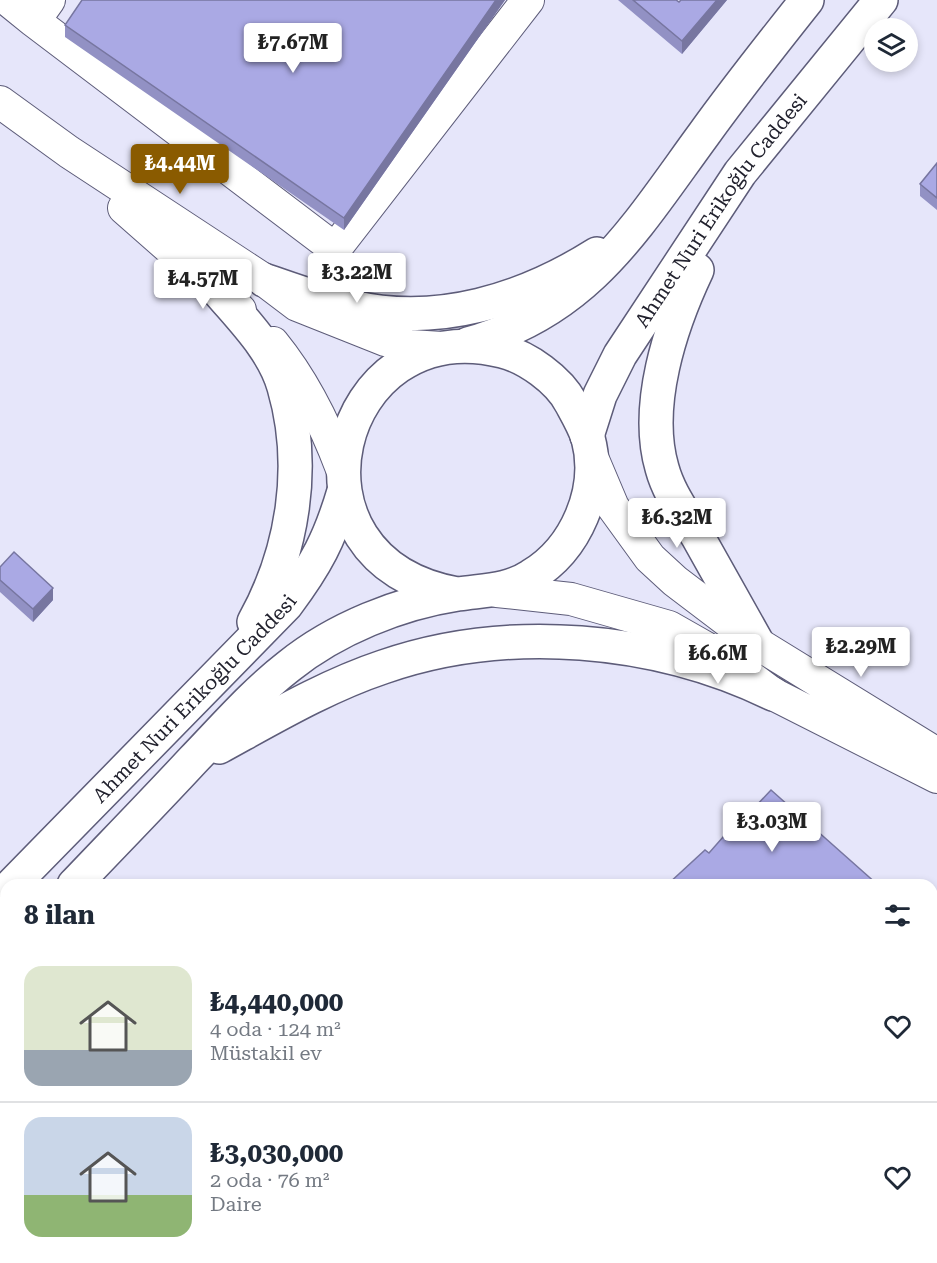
<!DOCTYPE html>
<html lang="tr">
<head>
<meta charset="utf-8">
<style>
	body { margin:0; font-family:"Roboto Serif",serif; background:#f2f2f3; color:#1f2937; height:100vh; display:flex; flex-direction:column; font-size:22px; white-space:nowrap }
	* { box-sizing:border-box; margin:0 }
	p { font-size:20px; color:#747a83 }
	.icon { flex:none; width:33px; height:33px; fill:none; stroke:currentColor; stroke-width:2; stroke-linecap:round; stroke-linejoin:round }
	.map { position:relative; flex:1; overflow:hidden }
	.drawer { position:absolute; left:0px; top:879px; width:938px; height:384px; display:flex; flex-direction:column; background:#fff; border-radius:18px 18px 0 0; box-shadow:0 3px 9px #0003 }
	.drawer>* { flex:none }
	.controls { position:absolute; left:864px; top:18px; display:grid; gap:12px }
	.controls a { display:grid; place-items:center; width:54px; height:54px; border-radius:50%; background:#fff; box-shadow:0 3px 9px #0003; font-size:30px }
	.price { position:absolute; translate:-50% -51px; padding:0 14px; border-radius:6px; background:#fff; color:#222; font-size:20px; line-height:39px; filter:drop-shadow(0 2px 3px #0008) }
	.price::after { content:''; position:absolute; left:50%; top:36px; width:18px; height:14px; margin-left:-9px; background:inherit; clip-path:polygon(0 0,100% 0,50% 100%) }
	.price.on { background:#8a5b00; color:#fff }
	ul { padding:0; list-style:none }
	li { display:flex; align-items:center; gap:18px; height:150px; padding:0 24px }
	li+li { border-top:2px solid #e0e1e3 }
	li span { display:grid; place-items:center; flex:none; width:168px; height:120px; border-radius:18px; color:#555 }
	li>.icon { margin-inline-start:auto }
	span .icon { width:72px; height:72px; fill:#fffc; stroke-width:1 }
	li b { font-size:26px }
	h2 { display:flex; justify-content:space-between; align-items:center; height:72px; padding:0 24px; font-size:26px }
	.map>svg:first-child { display:block }
</style>
</head>
<body>
<div class="map">
<svg width="937" height="1263" viewBox="0 0 937 1263">
	<rect width="100%" height="100%" fill="#e6e6fa"/>
	<g fill="none" stroke-linecap="round" stroke-linejoin="round">
		<g stroke="#5d5c79" stroke-width="34">
			<path id="minor" d="M8 0 34 21 49 0
				M34 21 335 249 528 0
				M0 102 69 152 264 280 297 305 385 340 410 346 442 348
				M124 208 240 310
				M273 343C304 381 325 424 342 469
				M591 455 613 507 650 558 675 581 758 644 937 754
				M497 591 571 599 669 627 727 660 773 694 937 777"/>
		</g>
		<g stroke="#5d5c79" stroke-width="36">
			<g id="major">
				<path d="M697 270C670 327 644 406 662 468 669 494 685 514 698 537 718 572 738 609 758 644"/>
				<path d="M264 280C293 290 322 301 352 307 438 327 524 300 597 254"/>
				<path d="M220 293C244 321 274 351 284 387 307 466 293 552 254 622"/>
				<path d="M468 344C588 311 635 228 704 134 737 88 772 44 807 0"/>
				<path id="s1" d="M587 436 600 395 620 355 740 173 881 0"/>
				<path d="M219 747C272 718 326 686 383 667 507 624 656 637 773 694"/>
				<path id="s2" d="M12 885 286 605C316 565 330 539 344 491"/>
				<path d="M74 885C114 843 154 802 193 760 224 728 254 693 289 666 335 629 399 603 458 594 484 590 508 591 531 576 576 549 602 490 588 438 584 426 577 414 571 403 559 380 527 357 502 351 335 309 270 560 457 594"/>
				<path d="M0 963 6 957"/>
			</g>
		</g>
		<use href="#minor" stroke="#fff" stroke-width="32"/>
		<use href="#major" stroke="#fff" stroke-width="33"/>
	</g>
	<path fill="#9291c4" d="M82 0H505L344 230 65 37V25Z
		M618 0H676L679 2 727 0 682 54Z
		M937 163V210L920 196V184Z
		M0 567 53 600 33 622 0 592Z
		M6 1257H131L126 1263H0Z
		M191 1257H212L207 1263H197Z
		M380 1257H762L769 1263H387Z"/>
	<path fill="#7776a0" d="M496 0H505L344 230V218Z
		M717 0H727L682 54V41Z
		M53 588V600L33 622V609Z
		M937 1038V1050L932 1056V1044Z
		M93 1257H97V1263H88Z
		M120 1257H131L126 1263H115Z
		M203 1257H212L207 1263H203Z"/>
	<path fill="#aaa9e4" stroke="#7776a0" stroke-width="1.5" d="M82 0H496L344 218 65 25Z
		M633 0H676L679 2 681 0H717L682 41Z
		M937 163V198L920 184Z
		M14 552 53 588 33 609 0 580V567Z
		M771 790 878 885H667L705 850 709 853 752 804 755 807Z
		M932 943 937 947V1038L932 1044Z
		M6 1021V1257H93L88 1263H0V1028Z
		M937 1078V1263H801L807 1257H932V1084Z
		M102 1257H120L115 1263H109Z
		M394 1257H762L769 1263H400Z"/>
	<g text-anchor="middle" dominant-baseline="central" stroke-width="4.5" stroke-linejoin="round" paint-order="stroke">
		<g font-size="20" fill="#22222e" stroke="#e6e6fa">
			<text stroke="none"><textPath href="#s1" startOffset="264">Ahmet Nuri Erikoğlu Caddesi</textPath></text>
			<text stroke="none"><textPath href="#s2" startOffset="261">Ahmet Nuri Erikoğlu Caddesi</textPath></text>
		</g>
	</g>
</svg>
<div class="controls">
<a><svg class="icon" aria-label="layers" viewBox="0 0 24 24"><path d="M12 4l9 5-9 5-9-5zM3 14l9 5 9-5"/></svg></a>
</div>
<b class="price" style="left:293px;top:74px">₺7.67M</b>
<b class="price on" style="left:180px;top:195px">₺4.44M</b>
<b class="price" style="left:357px;top:304px">₺3.22M</b>
<b class="price" style="left:203px;top:310px">₺4.57M</b>
<b class="price" style="left:677px;top:549px">₺6.32M</b>
<b class="price" style="left:861px;top:678px">₺2.29M</b>
<b class="price" style="left:718px;top:685px">₺6.6M</b>
<b class="price" style="left:772px;top:853px">₺3.03M</b>
<section class="drawer">
<h2>8 ilan<svg class="icon" aria-label="filters" viewBox="0 0 24 24"><path d="M4 7h16M4 17h16"/><circle cx="9" cy="7" r="2"/><circle cx="15" cy="17" r="2"/></svg></h2>
<ul>
<li><span style="background:linear-gradient(#dfe7d0 70%,#9aa5b1 0)"><svg class="icon" aria-label="home" viewBox="0 0 24 24"><path d="M3 11l9-7 9 7M6 9v11h12V9"/></svg></span><div><b>₺4,440,000</b><p>4 oda · 124 m²</p><p>Müstakil ev</p></div><svg class="icon" aria-label="heart" viewBox="0 0 24 24"><path d="M12 20l-8-8c-3-5 5-10 8-4 3-6 11-1 8 4z"/></svg></li>
<li><span style="background:linear-gradient(#c9d6e8 65%,#8fb573 0)"><svg class="icon" aria-label="home" viewBox="0 0 24 24"><path d="M3 11l9-7 9 7M6 9v11h12V9"/></svg></span><div><b>₺3,030,000</b><p>2 oda · 76 m²</p><p>Daire</p></div><svg class="icon" aria-label="heart" viewBox="0 0 24 24"><path d="M12 20l-8-8c-3-5 5-10 8-4 3-6 11-1 8 4z"/></svg></li>
</ul>
</section>
</div>
</body>
</html>
